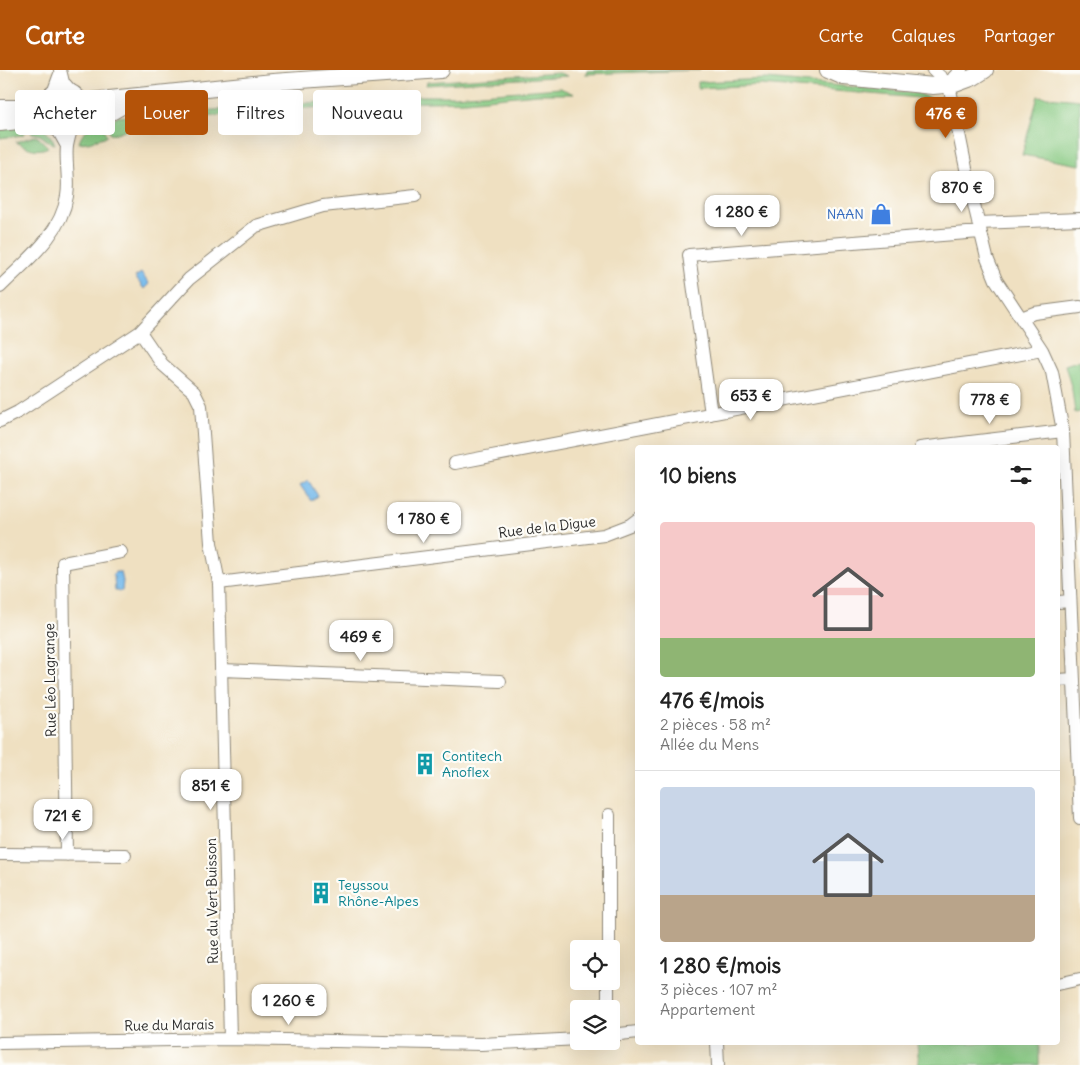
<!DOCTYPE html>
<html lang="fr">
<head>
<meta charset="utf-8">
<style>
	body { margin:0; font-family:Delius,sans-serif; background:#f6f6f6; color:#222; height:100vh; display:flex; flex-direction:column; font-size:19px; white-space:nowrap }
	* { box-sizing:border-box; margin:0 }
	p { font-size:16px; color:#767676 }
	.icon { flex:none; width:28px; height:28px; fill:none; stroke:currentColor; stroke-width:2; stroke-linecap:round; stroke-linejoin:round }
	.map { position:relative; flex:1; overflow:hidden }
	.side { position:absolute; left:635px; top:375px; width:425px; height:600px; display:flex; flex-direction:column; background:#fff; border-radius:5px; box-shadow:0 5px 20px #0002 }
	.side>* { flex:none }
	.banner { position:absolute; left:15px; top:20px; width:475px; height:45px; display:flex; gap:10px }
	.buttons { position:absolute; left:570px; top:870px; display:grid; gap:10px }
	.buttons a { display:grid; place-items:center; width:50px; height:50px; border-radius:5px; background:#fff; box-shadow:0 5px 20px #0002; font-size:25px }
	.price { position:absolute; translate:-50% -42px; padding:0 11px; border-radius:10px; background:#fff; color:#222; font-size:16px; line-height:32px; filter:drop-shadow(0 1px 2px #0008) }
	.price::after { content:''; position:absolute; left:50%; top:30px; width:15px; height:11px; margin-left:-8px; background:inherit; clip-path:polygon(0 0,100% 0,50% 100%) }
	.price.selected { background:#b45309; color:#fff }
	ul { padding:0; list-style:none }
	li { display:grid; align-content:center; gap:10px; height:265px; padding:0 25px }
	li+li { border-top:1px solid #e0e0e0 }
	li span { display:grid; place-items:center; height:155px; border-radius:5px; color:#555 }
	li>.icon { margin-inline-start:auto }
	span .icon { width:90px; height:90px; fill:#fffc; stroke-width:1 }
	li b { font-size:21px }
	h2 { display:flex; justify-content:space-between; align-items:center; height:60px; padding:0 25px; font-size:21px }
	.pill { padding:0 18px; border-radius:5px; background:#fff; box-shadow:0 5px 20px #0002; font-size:18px; line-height:45px }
	.pill.selected { background:#b45309; color:#fff }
	header { display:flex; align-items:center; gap:30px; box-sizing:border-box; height:70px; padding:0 25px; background:#b45309; color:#fff }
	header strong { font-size:24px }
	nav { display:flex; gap:28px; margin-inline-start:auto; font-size:18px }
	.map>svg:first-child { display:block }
</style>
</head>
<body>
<header>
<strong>Carte</strong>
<nav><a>Carte</a><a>Calques</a><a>Partager</a></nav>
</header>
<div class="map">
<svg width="1080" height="995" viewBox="0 0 1080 995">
	<rect width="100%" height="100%" fill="#fdfcf7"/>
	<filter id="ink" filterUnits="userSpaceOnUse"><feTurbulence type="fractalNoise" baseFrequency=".02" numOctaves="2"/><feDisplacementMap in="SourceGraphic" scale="10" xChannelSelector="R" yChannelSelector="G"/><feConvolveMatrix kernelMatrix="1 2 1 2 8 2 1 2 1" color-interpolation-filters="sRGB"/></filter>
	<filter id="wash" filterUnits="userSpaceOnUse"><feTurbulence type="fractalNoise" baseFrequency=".0096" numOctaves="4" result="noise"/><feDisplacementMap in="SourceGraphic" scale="20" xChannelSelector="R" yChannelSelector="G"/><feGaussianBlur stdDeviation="1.12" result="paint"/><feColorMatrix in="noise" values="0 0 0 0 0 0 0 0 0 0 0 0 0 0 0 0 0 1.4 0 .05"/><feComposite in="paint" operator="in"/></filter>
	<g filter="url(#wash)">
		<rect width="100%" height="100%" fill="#efe0c1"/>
		<path fill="#87c982" stroke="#597a56" d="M603 0H700L585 4 587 1Z
			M559 3 567 6 426 15 427 12Z
			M767 9 918 23 932 29 761 15 698 18V12Z
			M560 18 574 24H537L466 31 394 33 291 39 295 34 405 26H455Z
			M1038 26 1080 30V95L1022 85Z
			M53 40a11 11 0 1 1 22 0a11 11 0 1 1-22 0Z
			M283 35 279 41 149 51 111 65 105 52 114 51 115 47Z
			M101 53 107 66 88 72 79 73C82 62 90 56 101 53Z
			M28 54C41 57 49 61 55 74 44 71 44 64 32 63Z
			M24 55 25 63 22 65 0 68V58Z
			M35 66 38 67 48 77C37 83 26 77 16 72Z
			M1080 290V342L1075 343 1072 320 1065 295Z
			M917 973H1039V995H919Z"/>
		<path fill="#75b9eb" stroke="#50728b" d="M141 203 149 214 144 219 135 207Z
			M308 410 318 426 311 431 300 415Z
			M115 502H121L123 511 122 521H115L114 507 112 506Z"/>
	</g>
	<g filter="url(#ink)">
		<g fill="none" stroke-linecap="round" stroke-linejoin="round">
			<g stroke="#8d8676" stroke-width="14">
				<path id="minor" d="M60 0 63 12 72 22
					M933 0 949 15 970 118 987 188 996 210 1042 280 1052 302 1063 361 1080 748
					M949 15 954 7 961 0
					M53 23 60 4
					M57 58 67 76
					M978 153 1080 149
					M0 217C26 191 61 165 67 126 70 110 65 92 67 76 68 70 70 63 72 57
					M1021 248 1034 243 1080 237
					M140 262 162 294 194 322 201 336 211 473 219 513 230 969
					M711 344 689 185 980 162
					M0 351 18 342 140 262 189 209 256 156 323 136 415 126
					M920 378 1063 361
					M455 393 1042 280
					M219 513 604 465 630 455 638 449
					M1058 532 1070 531
					M221 600 500 611
					M1058 610 1074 609
					M0 784 125 785
					M67 785 63 493 121 482
					M609 879V745
					M1058 914 1080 909
					M608 939V911
					M611 965 638 962
					M717 972 718 995
					M0 973 230 969 481 974 579 969"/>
			</g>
			<g stroke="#8d8676" stroke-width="18">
				<path id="major" d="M828 0 844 7 933 16 955 14 974 7 985 0
					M44 40a19 19 0 1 1 38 0a19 19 0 1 1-38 0Z
					M81 32 273 12 441 0
					M0 38H44
					M82 45 113 41 136 28
					M0 53 46 48"/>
			</g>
			<use href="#minor" stroke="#fff" stroke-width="12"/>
			<use href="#major" stroke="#fff" stroke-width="16"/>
		</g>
	</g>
	<defs>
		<g id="shop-bare" transform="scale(1.725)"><path d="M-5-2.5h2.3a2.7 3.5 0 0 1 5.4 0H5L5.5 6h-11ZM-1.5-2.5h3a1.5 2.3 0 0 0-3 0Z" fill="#3f7fe0" stroke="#fdfcf7" stroke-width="2.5" paint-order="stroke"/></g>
		<g id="building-bare" transform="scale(1.725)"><path d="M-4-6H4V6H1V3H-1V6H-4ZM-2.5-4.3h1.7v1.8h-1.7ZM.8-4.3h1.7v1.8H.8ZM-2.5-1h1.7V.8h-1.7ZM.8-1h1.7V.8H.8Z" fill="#0f9aa8" stroke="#fdfcf7" stroke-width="2.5" paint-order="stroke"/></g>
	</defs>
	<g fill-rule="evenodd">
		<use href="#shop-bare" x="881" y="144"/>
		<use href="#building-bare" x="425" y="694"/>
		<use href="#building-bare" x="321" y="823"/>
	</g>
	<g text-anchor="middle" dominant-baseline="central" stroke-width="4.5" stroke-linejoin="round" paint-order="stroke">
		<g font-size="14" fill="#366cbe" stroke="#fdfcf7" text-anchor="end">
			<text x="864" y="144">NAAN</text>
		</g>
		<g font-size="14" fill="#2b2b2b" stroke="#fdfcf7">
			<text transform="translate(547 457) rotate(-7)">Rue de la Digue</text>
			<text transform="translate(50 610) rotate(-91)">Rue Léo Lagrange</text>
			<text transform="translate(212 831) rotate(-91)">Rue du Vert Buisson</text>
			<text transform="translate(169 955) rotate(-1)">Rue du Marais</text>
		</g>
		<g font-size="14" fill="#0d838f" stroke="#fdfcf7" text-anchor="start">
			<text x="442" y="686">Contitech<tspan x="442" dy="16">Anoflex</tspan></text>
			<text x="338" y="815">Teyssou<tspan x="338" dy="16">Rhône-Alpes</tspan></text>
		</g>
	</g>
</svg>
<div class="buttons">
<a><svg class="icon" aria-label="locate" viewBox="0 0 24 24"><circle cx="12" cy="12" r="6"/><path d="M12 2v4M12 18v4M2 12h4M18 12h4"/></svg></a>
<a><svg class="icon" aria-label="layers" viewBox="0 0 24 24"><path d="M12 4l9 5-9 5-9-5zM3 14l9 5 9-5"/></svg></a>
</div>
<b class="price selected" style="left:946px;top:69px">476 €</b>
<b class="price" style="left:962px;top:143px">870 €</b>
<b class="price" style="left:742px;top:167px">1 280 €</b>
<b class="price" style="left:751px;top:351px">653 €</b>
<b class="price" style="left:990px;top:355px">778 €</b>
<b class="price" style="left:424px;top:474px">1 780 €</b>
<b class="price" style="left:361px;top:592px">469 €</b>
<b class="price" style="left:211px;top:741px">851 €</b>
<b class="price" style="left:63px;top:771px">721 €</b>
<b class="price" style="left:289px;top:956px">1 260 €</b>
<div class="banner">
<a class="pill">Acheter</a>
<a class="pill selected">Louer</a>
<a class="pill">Filtres</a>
<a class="pill">Nouveau</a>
</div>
<section class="side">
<h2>10 biens<svg class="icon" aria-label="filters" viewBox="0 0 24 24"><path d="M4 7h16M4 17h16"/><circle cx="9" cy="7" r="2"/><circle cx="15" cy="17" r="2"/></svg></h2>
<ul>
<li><span style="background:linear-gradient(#f6c9c9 75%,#8fb573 0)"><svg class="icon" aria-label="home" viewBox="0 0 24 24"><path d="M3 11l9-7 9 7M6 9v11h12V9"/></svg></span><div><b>476 €/mois</b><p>2 pièces · 58 m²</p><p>Allée du Mens</p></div></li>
<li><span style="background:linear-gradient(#c9d6e8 70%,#b9a48a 0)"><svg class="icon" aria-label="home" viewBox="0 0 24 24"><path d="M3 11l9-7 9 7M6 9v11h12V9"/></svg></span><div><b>1 280 €/mois</b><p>3 pièces · 107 m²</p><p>Appartement</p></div></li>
</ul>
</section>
</div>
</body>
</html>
